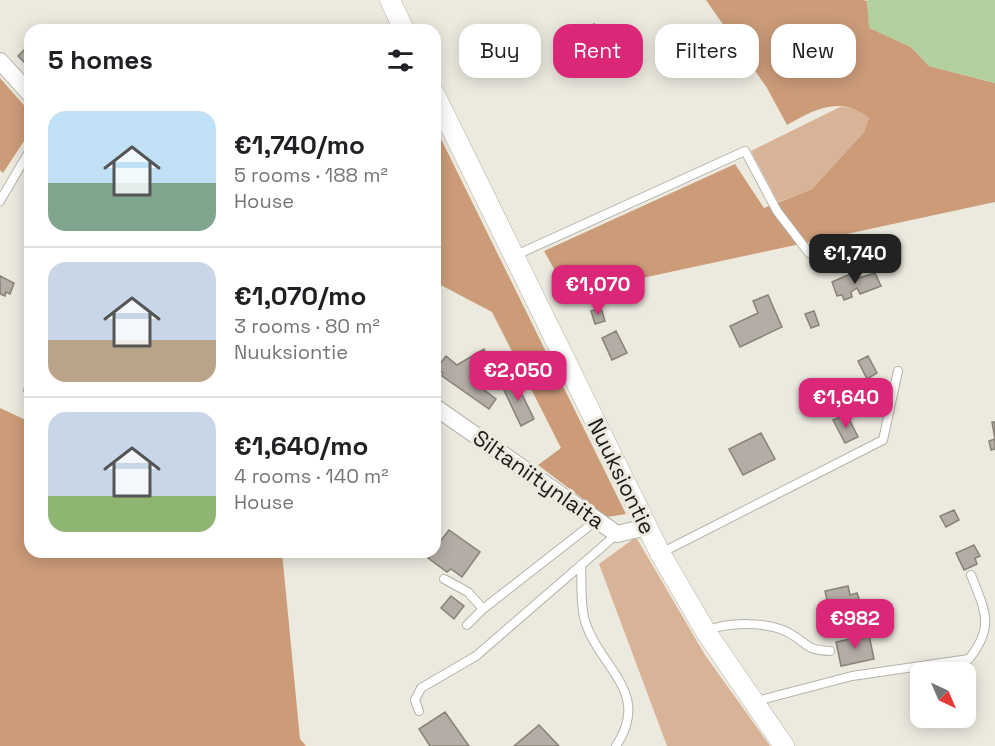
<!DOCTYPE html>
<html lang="en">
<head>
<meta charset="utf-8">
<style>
	body { margin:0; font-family:"Space Grotesk",sans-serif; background:#f6f6f6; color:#202124; height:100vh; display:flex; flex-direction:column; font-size:22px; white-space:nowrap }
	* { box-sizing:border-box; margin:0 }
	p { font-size:20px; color:#757577 }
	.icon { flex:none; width:33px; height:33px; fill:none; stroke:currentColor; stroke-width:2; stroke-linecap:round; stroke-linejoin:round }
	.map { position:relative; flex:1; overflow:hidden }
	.side { position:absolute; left:24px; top:24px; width:417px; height:534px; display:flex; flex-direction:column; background:#fff; border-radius:18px; box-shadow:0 3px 15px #0003 }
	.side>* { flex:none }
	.top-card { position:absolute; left:459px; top:24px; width:446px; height:54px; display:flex; gap:12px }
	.needle { width:39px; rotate:136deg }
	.tools { position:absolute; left:910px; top:662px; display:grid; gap:12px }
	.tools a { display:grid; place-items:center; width:66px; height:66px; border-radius:12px; background:#fff; box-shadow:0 3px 15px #0003; font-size:30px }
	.price { position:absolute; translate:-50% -51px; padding:0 14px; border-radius:12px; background:#db2777; color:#fff; font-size:20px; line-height:39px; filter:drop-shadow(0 2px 3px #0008) }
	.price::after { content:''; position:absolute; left:50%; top:36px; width:18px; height:14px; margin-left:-9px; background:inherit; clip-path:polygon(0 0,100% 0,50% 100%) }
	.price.current { background:#222; color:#fff }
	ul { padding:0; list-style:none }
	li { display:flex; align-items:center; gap:18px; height:150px; padding:0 24px }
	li+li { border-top:2px solid #e0e0e0 }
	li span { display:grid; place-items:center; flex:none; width:168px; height:120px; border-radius:18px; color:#555 }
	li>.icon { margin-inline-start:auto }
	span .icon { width:72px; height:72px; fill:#fffc; stroke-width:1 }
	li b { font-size:26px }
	h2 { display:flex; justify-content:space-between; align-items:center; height:72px; padding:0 24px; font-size:26px }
	.pill { padding:0 21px; border-radius:18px; background:#fff; box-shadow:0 3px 15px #0003; font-size:21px; line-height:54px }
	.pill.current { background:#db2777; color:#fff }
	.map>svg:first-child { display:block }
</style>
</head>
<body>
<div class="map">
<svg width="995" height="746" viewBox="0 0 995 746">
	<rect width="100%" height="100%" fill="#eceadf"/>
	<path fill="#d9b397" d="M840 107 857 108 869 118 864 132 812 189 778 202 751 151Z
		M636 537 705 655 770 746H667L599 564Z"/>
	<path fill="#cc9c79" d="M706 0H863L867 1 870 28 911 47 929 66 995 83V202L568 294 544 251 735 164 764 208 812 189 864 132 869 118C842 95 814 109 787 125L767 88Z
		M0 78 30 112V132L3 173 0 170Z
		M441 139 626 514 607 517 538 465 561 448 492 312 435 282V143Z
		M0 408 30 422V552H282L300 739 306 746H0Z"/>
	<path fill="#b2d09e" d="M867 0H995V83L929 66 911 47 869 28Z"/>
	<path fill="#b4ada5" stroke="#878178" stroke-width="1.5" d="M594 24 603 44 574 56 565 37Z
		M30 44V68L18 56Z
		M857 271 859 278 875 273 881 286 860 294 857 288 851 292 852 297 844 300 842 295 837 296 832 282Z
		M0 276 14 283 10 294 6 292 5 296 0 294Z
		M768 295 782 327 740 347 730 326 758 313 753 301Z
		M601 308 605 321 595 324 591 311Z
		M814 311 819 325 811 328 805 314Z
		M616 331 627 353 612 360 602 338Z
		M484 349 500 378 485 385 483 389 496 399 489 409 442 376 443 373 437 368 446 356 457 365Z
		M868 356 877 373 867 379 858 361Z
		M28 371H30V392L24 391Z
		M514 378 534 419 521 426 502 386Z
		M847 415 858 437 845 443 833 420Z
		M992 422H995V449L991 450 989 441 995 439Z
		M761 433 775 459 743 475 729 449Z
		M954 510 959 520 946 527 940 516Z
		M449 530 480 552 462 577 451 569 447 572 428 558 435 552V548Z
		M974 545 980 556 975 558 977 564 964 570 956 553Z
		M848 586 850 595 857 593 861 605 853 607 856 618 832 623 825 591Z
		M451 596 464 606 454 619 441 608Z
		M869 635 874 659 841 666 836 642Z
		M445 712 469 746H430L419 729Z
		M539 725 559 746H514Z"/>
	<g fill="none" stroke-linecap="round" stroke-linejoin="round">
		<g stroke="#b5b3a9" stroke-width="10">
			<path id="service" d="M0 201 30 150
				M514 256 745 151 777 211 809 253
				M661 553 883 440 898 371
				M581 565C582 582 580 604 585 621 600 669 652 692 616 746
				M444 579 468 592 483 609 597 520
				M467 625 483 609
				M706 631C727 622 768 621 789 633 809 644 805 650 830 651
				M753 702 852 676 969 659C995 626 985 611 971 575
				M419 711 415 700 421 688 476 656 617 534"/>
		</g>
		<g stroke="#b5b3a9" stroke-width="18">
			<path id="minor" d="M0 61 30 94
				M435 407 617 534 647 527"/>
		</g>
		<g stroke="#b5b3a9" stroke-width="21">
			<path id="tertiary" d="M390 0 404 30
				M435 95 660 553 706 632 784 746"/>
		</g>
		<use href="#service" stroke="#fff" stroke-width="8"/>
		<use href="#minor" stroke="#fff" stroke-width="16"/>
		<use href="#tertiary" stroke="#fff" stroke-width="20"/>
	</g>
	<g text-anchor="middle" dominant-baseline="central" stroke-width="6" stroke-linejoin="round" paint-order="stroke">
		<g font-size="22" fill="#1c1b17" stroke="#eceadf">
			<text transform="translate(622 476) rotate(64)">Nuuksiontie</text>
			<text transform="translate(539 479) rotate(35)">Siltaniitynlaita</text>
		</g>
	</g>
</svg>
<div class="tools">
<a><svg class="needle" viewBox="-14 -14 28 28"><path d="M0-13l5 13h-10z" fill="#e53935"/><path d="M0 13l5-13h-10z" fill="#757577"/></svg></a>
</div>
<b class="price current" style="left:855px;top:285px">€1,740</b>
<b class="price" style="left:598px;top:316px">€1,070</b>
<b class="price" style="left:518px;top:402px">€2,050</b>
<b class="price" style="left:846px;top:429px">€1,640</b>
<b class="price" style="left:855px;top:650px">€982</b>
<div class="top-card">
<a class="pill">Buy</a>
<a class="pill current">Rent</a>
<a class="pill">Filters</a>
<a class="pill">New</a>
</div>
<section class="side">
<h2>5 homes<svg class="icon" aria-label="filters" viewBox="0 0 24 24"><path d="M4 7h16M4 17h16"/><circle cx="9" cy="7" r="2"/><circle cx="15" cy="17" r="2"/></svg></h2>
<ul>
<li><span style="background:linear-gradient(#bfe0f5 60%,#7fa58c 0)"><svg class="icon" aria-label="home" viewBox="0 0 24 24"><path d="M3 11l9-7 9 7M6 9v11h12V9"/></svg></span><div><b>€1,740/mo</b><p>5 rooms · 188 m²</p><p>House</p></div></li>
<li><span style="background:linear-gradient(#c9d6e8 65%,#b9a48a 0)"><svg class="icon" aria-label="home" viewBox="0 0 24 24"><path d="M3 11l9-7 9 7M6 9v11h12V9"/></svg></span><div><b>€1,070/mo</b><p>3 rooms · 80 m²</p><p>Nuuksiontie</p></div></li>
<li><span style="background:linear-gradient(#c9d6e8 70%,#8fb573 0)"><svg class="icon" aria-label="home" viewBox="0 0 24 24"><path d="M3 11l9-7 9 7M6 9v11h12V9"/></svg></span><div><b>€1,640/mo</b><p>4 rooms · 140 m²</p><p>House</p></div></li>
</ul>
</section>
</div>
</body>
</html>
